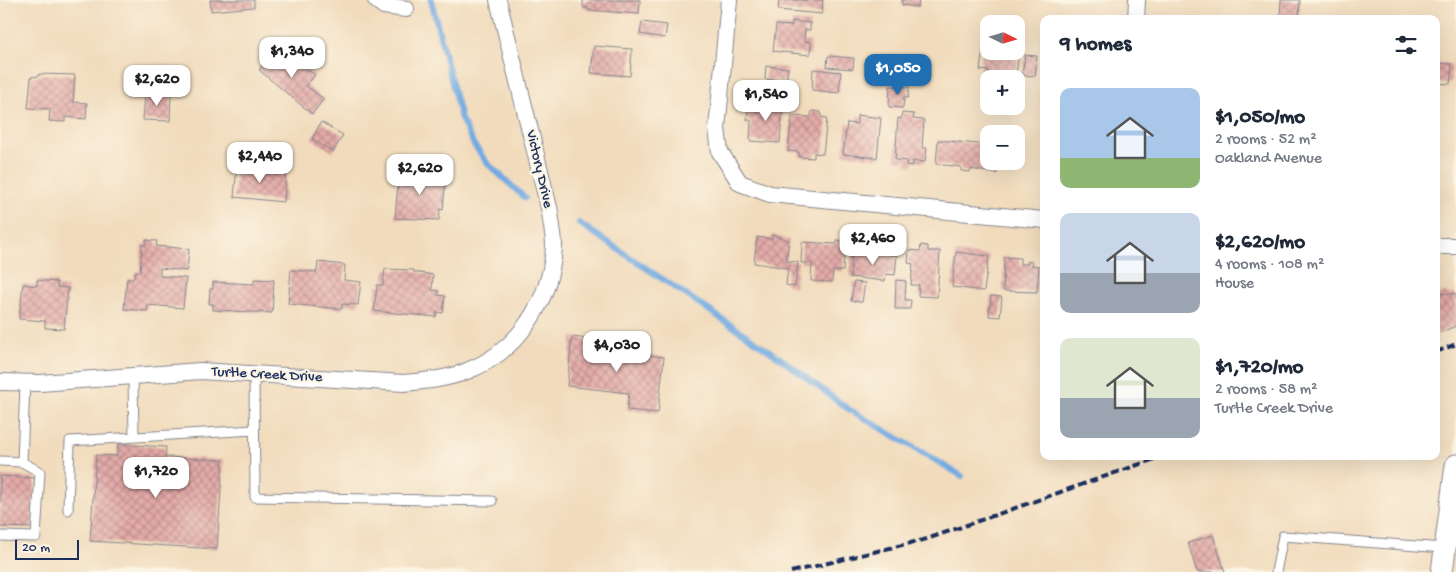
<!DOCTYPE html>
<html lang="en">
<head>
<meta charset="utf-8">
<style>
	body { margin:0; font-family:"Gochi Hand",sans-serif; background:#f6f6f7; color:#1f2937; height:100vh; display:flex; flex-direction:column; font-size:19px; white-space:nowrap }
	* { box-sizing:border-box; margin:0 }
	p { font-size:16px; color:#747a83 }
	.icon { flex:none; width:28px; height:28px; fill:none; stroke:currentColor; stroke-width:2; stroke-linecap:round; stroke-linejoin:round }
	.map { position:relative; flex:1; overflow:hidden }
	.panel { position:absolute; left:1040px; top:15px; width:400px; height:445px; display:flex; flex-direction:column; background:#fff; border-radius:10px; box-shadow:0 5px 20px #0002 }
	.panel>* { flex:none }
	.needle { width:32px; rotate:95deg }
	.buttons { position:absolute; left:980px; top:15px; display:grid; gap:10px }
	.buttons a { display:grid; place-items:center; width:45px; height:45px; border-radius:10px; background:#fff; box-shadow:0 5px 20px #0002; font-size:25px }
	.scale { position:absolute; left:15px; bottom:12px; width:64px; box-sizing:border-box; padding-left:5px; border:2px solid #1b2f5e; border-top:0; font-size:14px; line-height:18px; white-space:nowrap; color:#1b2f5e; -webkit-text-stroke:4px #fcf5e5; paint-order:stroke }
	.price { position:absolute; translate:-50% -42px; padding:0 11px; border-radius:10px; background:#fff; color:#222; font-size:16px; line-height:32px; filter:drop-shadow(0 1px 2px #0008) }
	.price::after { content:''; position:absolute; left:50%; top:30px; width:15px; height:11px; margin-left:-8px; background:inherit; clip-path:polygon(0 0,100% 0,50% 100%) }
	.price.on { background:#1f6fb2; color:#fff }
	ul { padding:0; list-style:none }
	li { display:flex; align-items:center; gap:15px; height:125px; padding:0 20px }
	li span { display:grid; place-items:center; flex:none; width:140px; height:100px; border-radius:10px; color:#555 }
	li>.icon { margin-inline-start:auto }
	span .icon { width:60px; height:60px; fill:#fffc; stroke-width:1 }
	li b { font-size:21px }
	h2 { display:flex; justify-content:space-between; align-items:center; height:60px; padding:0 20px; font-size:21px }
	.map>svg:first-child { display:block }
</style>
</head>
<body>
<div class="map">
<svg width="1456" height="572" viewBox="0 0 1456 572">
	<defs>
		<pattern id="building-cross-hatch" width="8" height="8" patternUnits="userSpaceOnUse" patternTransform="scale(1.25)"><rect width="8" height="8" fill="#e5aca8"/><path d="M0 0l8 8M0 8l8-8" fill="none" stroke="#b98c8c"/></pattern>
	</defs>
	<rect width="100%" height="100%" fill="#fcf5e5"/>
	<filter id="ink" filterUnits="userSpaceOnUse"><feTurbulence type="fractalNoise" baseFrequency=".02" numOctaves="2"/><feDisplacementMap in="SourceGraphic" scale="10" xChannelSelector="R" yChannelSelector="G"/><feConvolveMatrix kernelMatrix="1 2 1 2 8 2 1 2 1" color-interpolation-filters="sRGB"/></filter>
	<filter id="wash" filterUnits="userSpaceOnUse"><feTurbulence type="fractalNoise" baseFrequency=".0096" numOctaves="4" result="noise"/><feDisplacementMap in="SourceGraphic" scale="20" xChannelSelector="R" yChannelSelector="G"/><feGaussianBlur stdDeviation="1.12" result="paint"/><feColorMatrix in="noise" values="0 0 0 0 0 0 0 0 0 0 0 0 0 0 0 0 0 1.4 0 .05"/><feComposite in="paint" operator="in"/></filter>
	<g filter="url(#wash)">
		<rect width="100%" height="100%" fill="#f1dbbc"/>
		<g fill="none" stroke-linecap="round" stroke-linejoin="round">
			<path stroke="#72aae1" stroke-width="6" d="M431 0 461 119 474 145 488 164 525 198
				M579 223 780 358 847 408 962 476"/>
		</g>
		<g id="blocks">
			<path fill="url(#building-cross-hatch)" d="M210 0H254V7L211 11Z
				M583 0H640L639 14 588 10V8L583 7Z
				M779 0H823L822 14 778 10Z
				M902 0H919L918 7 902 5Z
				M1281 0H1300L1299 19 1280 18Z
				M792 21 810 23V30H805L804 41 811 42 810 55 773 51 776 25 792 26Z
				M642 22 667 25 665 38 640 34Z
				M984 42 989 43V51H1016V47H1020L1016 75 1013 74V79L989 76V71L980 70Z
				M594 46 632 49 630 76 591 73Z
				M275 48 315 75 306 86 324 99 312 114 259 70Z
				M1025 55 1037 56 1035 76 1022 75Z
				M828 56 854 58 853 69 827 67Z
				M1436 63 1452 64 1450 84 1436 83Z
				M766 66 788 68 786 81 765 79Z
				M813 69 841 72 839 93 812 90Z
				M39 74 75 75 73 102 87 103 86 119 65 117V122L49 121 50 109 28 108 31 77 39 76Z
				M890 86 909 87 908 98 904 97 903 108 889 107Z
				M145 93 171 94 170 121 143 120Z
				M765 99 783 101 780 143 750 141 751 120H747L748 105 765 106Z
				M812 111 821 112V117L827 118 823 154 814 153V158L799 157V152L788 151 792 116 811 117Z
				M902 113 914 114 913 119 924 120 922 148H927L925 162 913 161V166L906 165 907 161 895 160 898 118 901 119Z
				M857 115 881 118 877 158 843 154 847 123 857 124Z
				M321 122 343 135 333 152 312 139Z
				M938 140 989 145V161H998L997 174 971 169 970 172 961 171V167L936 164Z
				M1003 161H1014L1013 170 1002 169Z
				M237 167 286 171 284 202 234 197Z
				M399 172 446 176 443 210 440 209 439 220 395 218Z
				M772 235 789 240 786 261 798 262 795 287 786 285 788 268 754 263 757 237 772 239Z
				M146 240 157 241 156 246 189 249 187 271 160 268V276L186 278 183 308 148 305 147 311 124 309 127 279H133L136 271 140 272 142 245H146Z
				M837 240 845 241 843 271H833L832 282 811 281 812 263H801L802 242 837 244Z
				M921 245 928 246V251H940L937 297 918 296 919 285H911L913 264 908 263 909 250 920 251Z
				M852 251 897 255 895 275 886 274 885 281 850 277Z
				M956 252 989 256 984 291 952 287Z
				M1004 257 1020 258V264H1028V261L1032 262 1031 265 1039 266 1037 292 1003 291Z
				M318 262 345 265 344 280 361 282 358 305 342 304V309L288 304 291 270 317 272Z
				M385 269 414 270V272L433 275 432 290 439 291 438 295 445 296 443 313 437 312 436 317 374 311 377 285H383Z
				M254 279 274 280 272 313 213 310V304H209L210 289H213V282L254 284Z
				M37 280 57 282V287L68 288 64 329 45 328V321L19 319 23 284 37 286Z
				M896 280 906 281 905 300H911L910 309H895Z
				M854 282 865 283 862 302 851 301Z
				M1436 293 1456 294V326L1436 334Z
				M991 296 1002 297 1000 317 989 316Z
				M572 337 599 340 598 349 664 357 658 413 627 410 629 393 567 386Z
				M118 444 166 447 165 457 223 460 217 549 90 541 96 455 117 456Z
				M0 476 35 478 32 528 0 527Z
				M1213 535 1225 572H1197L1188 543Z"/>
		</g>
	</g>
	<g filter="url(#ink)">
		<use href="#blocks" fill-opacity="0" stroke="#86858d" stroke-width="1"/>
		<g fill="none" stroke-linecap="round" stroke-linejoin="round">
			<g stroke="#86858d" stroke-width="11">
				<path id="service" d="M254 373 255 497 492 501
					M133 378 134 437
					M0 461 22 462 25 383
					M68 510 70 441 254 430
					M0 536 36 537 40 472 22 462
					M1276 572 1283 536 1444 548"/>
			</g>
			<g stroke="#86858d" stroke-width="18">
				<path id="minor" d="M376 0 384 6 406 9
					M729 0 717 129 720 152 740 183 770 194 1044 220
					M1136 19 1137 0
					M1436 246H1456
					M0 382 40 383 200 371 404 383C425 381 448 379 467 371 519 351 551 300 554 246 554 235 551 223 550 212L498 0"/>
			</g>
			<g stroke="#86858d" stroke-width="23">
				<path id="tertiary" d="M1442 572 1456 465"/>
			</g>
			<use href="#service" stroke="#fff" stroke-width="9"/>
			<use href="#minor" stroke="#fff" stroke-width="16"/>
			<use href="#tertiary" stroke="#fff" stroke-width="21"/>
			<path stroke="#1b2f5e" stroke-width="4" stroke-dasharray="8 4" stroke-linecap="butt" d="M1436 352 1456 344
				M791 572 927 539 1163 456"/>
		</g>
	</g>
	<g text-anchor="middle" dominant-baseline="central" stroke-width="4.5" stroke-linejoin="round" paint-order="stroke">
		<g font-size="15" fill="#1b2f5e" stroke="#fcf5e5">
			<text transform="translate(539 169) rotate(77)">Victory Drive</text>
			<text transform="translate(267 375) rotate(3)">Turtle Creek Drive</text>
		</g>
	</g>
</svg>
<div class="buttons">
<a><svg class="needle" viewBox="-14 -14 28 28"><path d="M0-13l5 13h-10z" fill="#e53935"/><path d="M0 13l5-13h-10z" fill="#747a83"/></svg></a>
<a>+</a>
<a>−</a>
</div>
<div class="scale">20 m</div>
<b class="price" style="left:292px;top:79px">$1,340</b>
<b class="price on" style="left:898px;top:96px">$1,050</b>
<b class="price" style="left:157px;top:107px">$2,620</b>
<b class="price" style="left:766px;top:122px">$1,540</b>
<b class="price" style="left:260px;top:184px">$2,440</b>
<b class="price" style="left:420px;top:196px">$2,620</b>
<b class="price" style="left:873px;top:266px">$2,460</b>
<b class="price" style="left:617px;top:373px">$4,030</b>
<b class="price" style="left:156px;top:499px">$1,720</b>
<section class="panel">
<h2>9 homes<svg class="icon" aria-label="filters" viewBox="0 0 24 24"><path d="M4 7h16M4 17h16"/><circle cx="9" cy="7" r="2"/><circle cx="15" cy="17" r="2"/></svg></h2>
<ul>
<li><span style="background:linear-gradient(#a9c7e8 70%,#8fb573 0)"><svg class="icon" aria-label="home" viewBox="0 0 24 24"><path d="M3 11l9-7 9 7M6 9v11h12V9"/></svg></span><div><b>$1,050/mo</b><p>2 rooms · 52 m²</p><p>Oakland Avenue</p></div></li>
<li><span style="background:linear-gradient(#c9d6e8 60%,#9aa5b1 0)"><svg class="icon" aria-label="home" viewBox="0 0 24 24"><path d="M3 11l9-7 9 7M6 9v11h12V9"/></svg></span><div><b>$2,620/mo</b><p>4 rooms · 108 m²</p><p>House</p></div></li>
<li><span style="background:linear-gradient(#dfe7d0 60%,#9aa5b1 0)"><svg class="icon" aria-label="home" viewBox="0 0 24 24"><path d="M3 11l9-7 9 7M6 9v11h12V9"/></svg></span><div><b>$1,720/mo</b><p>2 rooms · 58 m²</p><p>Turtle Creek Drive</p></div></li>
</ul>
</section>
</div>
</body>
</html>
